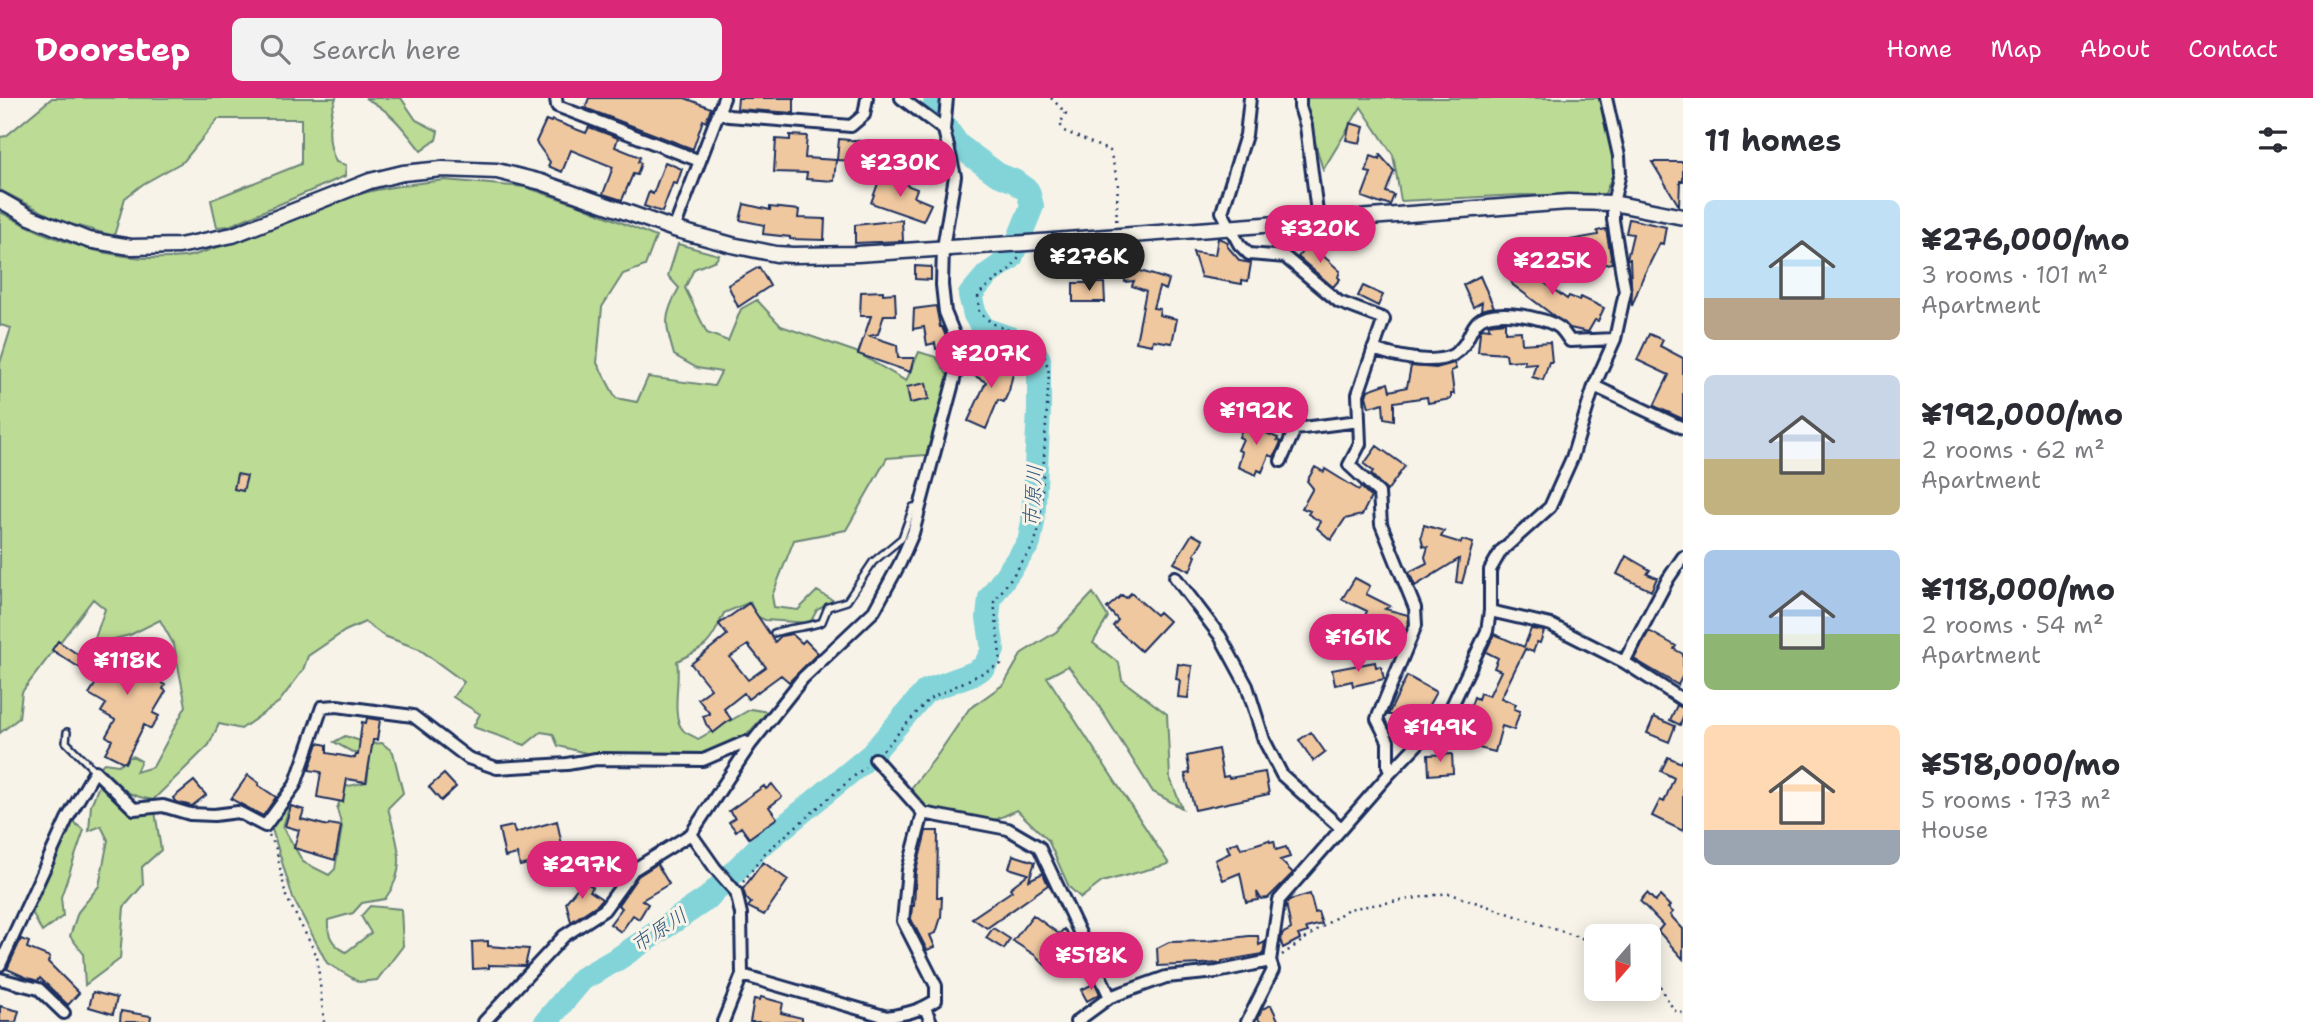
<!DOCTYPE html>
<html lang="en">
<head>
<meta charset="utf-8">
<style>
	body { margin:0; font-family:"Shantell Sans","Klee One",sans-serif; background:#f2f2f3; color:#2b2b33; height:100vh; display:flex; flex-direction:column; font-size:26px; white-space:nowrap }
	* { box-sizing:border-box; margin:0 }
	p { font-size:23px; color:#7c7c81 }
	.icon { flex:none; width:38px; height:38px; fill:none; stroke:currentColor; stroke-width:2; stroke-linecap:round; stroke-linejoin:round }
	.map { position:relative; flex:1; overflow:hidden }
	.side { display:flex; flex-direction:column; background:#fff; width:630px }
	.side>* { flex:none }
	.needle { width:46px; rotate:200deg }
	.tools { position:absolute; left:1584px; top:826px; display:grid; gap:14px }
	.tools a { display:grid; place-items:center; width:77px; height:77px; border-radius:10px; background:#fff; box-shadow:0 4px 18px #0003; font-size:35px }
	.price { position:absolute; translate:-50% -60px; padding:0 16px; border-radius:24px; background:#db2777; color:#fff; font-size:23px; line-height:46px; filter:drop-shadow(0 2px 4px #0008) }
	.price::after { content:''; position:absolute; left:50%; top:42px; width:21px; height:16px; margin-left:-10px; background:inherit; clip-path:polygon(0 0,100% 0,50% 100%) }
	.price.active { background:#222; color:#fff }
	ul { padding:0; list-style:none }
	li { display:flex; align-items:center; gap:21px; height:175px; padding:0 21px }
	li span { display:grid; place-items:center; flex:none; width:196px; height:140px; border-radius:10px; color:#555 }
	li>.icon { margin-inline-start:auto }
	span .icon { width:84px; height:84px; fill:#fffc; stroke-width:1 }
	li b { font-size:30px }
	h2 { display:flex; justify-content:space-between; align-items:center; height:84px; padding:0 21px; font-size:30px }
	header { display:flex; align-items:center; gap:42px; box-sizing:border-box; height:98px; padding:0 35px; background:#db2777; color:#fff }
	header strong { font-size:33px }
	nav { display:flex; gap:38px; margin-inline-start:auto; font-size:24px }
	.search { width:490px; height:63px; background:#f2f2f3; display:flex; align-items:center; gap:18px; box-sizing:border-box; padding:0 24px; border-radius:10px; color:#7c7c81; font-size:26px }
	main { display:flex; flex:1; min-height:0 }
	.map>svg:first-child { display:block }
</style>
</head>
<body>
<header>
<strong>Doorstep</strong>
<div class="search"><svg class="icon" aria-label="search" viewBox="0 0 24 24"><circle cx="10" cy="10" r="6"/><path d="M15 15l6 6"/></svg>Search here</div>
<nav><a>Home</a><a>Map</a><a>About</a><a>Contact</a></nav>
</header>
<main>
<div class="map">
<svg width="1683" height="924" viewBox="0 0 1683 924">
	<rect width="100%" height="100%" fill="#f7f3e8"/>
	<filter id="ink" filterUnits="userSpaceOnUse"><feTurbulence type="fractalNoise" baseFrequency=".0143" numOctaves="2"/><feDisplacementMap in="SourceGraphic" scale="14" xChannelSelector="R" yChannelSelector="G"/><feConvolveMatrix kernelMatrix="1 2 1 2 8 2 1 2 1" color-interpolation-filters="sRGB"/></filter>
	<g filter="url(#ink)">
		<path fill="#bcdb94" stroke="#6c8579" stroke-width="2" d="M52 0H336C328 21 326 43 336 64L346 67 345 78 229 128 217 129 211 102 301 66V21H218L184 63 143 86 125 100 114 138 60 123 0 92V39L6 38Z
			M365 0H401L416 22 438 33 436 42 421 53C404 31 390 12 365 0Z
			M1307 0H1602L1615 71 1604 98 1521 97 1401 103 1393 57 1361 9 1323 72 1305 10Z
			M445 82 525 89 582 108 656 139 645 168 623 176 602 209 597 265 616 300 637 304 648 279 714 288 721 274 697 270 674 257C665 225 663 219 679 190L668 178 678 146 719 157 716 162 694 171 685 190 707 235 728 243 741 211 757 202 781 228 856 254 906 283 919 254 936 259 950 281 926 357 887 360 846 432 794 442 772 498 774 509 798 512 817 493 834 503 817 512 810 525 765 522 756 518 750 504 724 515C710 546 708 549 677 563 681 582 670 618 683 632 686 636 694 638 698 641L751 611 768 614 737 647 703 655 646 659 594 657 558 648 553 636 541 634 525 647 473 629 480 616 453 599 464 584 419 551 384 538 365 524 345 533 308 558 303 572 279 604 241 631 219 626 209 647 153 702C127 698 118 689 99 670L104 665 118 667 132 658 141 663 136 674 153 669 186 608 174 547 160 522 130 537 93 546 105 511 93 501 22 594 19 620 0 635V265L11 230 0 227V114C55 145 120 166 184 159 195 158 205 153 215 150 262 137 304 114 350 99 380 89 414 86 445 82Z
			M1093 495 1108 519 1093 545 1119 565 1122 582 1167 616 1170 680 1182 710 1153 694 1097 605 1068 568 1047 579 1169 766 1102 784 1081 800 1069 789 1048 742 1017 712 993 723 930 713 909 693 936 659 969 611 1004 586 1022 555 1056 534Z
			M345 638 370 646 382 645 393 654 403 695 388 710C397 745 409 769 385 801L362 805 353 815 328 822C327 837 332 847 346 854L371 835 361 818 370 808 401 811 403 848 377 882 359 884 327 865 293 800 271 728 289 703 290 707 283 729 303 764 329 777 335 771 342 729 337 711 344 689 367 684 370 659 354 655 334 644Z
			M100 685 129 714 155 713 161 752 142 769 143 787 124 809 120 861 85 887 83 855 70 838 78 814 99 788 108 742 101 728 89 733 91 707Z
			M70 722 84 732 61 799 63 818 42 834 31 812Z"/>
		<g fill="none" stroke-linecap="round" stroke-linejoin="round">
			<path stroke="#83d4d9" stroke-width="24" d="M546 924 582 881 619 860 708 800 758 750 871 657 926 593 974 575 984 569 993 552 988 520 990 500 1029 445 1033 424 1039 312V261L1027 246 984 231 975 217 970 197 987 177 1011 160 1032 108 1028 93 1014 83 997 76 958 47 934 13 936 0"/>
		</g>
		<path fill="#f0c8a0" stroke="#1b2f5e" stroke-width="2" fill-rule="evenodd" d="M589 0H685L711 10 706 24 703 22 693 51 585 10Z
			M738 0H794V15L737 11Z
			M546 22 551 24 552 22 586 35 589 29 618 40 615 49 640 59 638 64 641 65 637 77 633 76 622 102 603 96 613 69 571 52 562 74 548 68 550 64 536 44Z
			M1350 25 1364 29 1360 45 1346 42Z
			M790 37 807 38 805 60 836 62 834 83 806 81 807 75 774 74 776 41 790 42Z
			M839 41 860 43 859 63 837 62Z
			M1380 57 1394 73 1386 94 1394 97 1390 107 1382 104 1381 106 1362 99 1371 75 1366 74 1371 58 1379 61Z
			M665 64 682 71 677 86 673 85 662 114 644 108 649 94 653 96Z
			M1652 64H1683V83H1680L1679 108Z
			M881 77 917 91 914 99 931 106 923 123 871 105Z
			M744 106 770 112V109L799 112 798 120 825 121 824 142 790 141V139L763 136 764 127 740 122Z
			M1629 121 1666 129 1663 146 1660 145 1643 179 1632 208 1630 161H1627L1633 136 1626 135Z
			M902 122 903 143 855 145V127Z
			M1606 131 1612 165 1576 172 1570 142 1598 137 1597 133Z
			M1218 140 1228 144 1227 148 1240 163 1251 165 1248 183 1242 182V186L1201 179 1193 154 1215 157Z
			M1309 145 1340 173 1338 179 1340 181 1333 189 1298 159Z
			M1515 153 1524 170 1567 201 1569 198 1579 202 1581 199 1604 210 1598 223 1595 222 1588 234 1570 230 1513 187 1500 161Z
			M915 168 931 169V182L915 181Z
			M759 169 770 188 738 209 728 187Z
			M1134 171 1169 182 1166 192 1159 189 1153 210 1160 211 1159 217 1177 221 1172 245 1153 242 1152 247 1136 244 1146 193 1132 188 1134 183 1125 184 1124 172Z
			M1480 178 1483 185 1494 209 1481 212 1482 204 1473 209 1463 187Z
			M1073 185H1104L1105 204H1073Z
			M1363 188 1383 197 1378 208 1358 198Z
			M883 193V196L895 195 896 217H884L878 236 870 238 897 247 898 260H914L910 274 858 256 871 218H860L861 194Z
			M936 208 940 229H942L950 248 936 251 935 245 927 247 924 229 913 231 914 211Z
			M1505 224V234L1521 233 1522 246 1550 244 1552 264H1549L1543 282 1532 279 1536 265 1524 266V262L1507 263 1506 256 1478 254 1480 234 1482 230 1490 231 1488 226Z
			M1649 236 1663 242 1660 248 1683 260V321L1654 308 1669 277 1637 262Z
			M977 261 1008 266 1007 269 1014 271 1009 293 1004 304 998 302 986 331 968 323 986 284 973 277Z
			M1454 265 1456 271 1451 273 1454 296H1451V301L1428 305 1427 299 1394 304V322L1384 320 1383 305 1369 309 1366 298 1368 292 1388 285 1390 293 1407 289 1411 268 1436 270Z
			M926 285 929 301 910 305 907 289Z
			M1246 321 1269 328 1266 335 1278 340 1277 342 1281 344 1274 359 1269 357 1262 374 1258 372 1256 377 1238 369 1242 354 1238 352 1243 341 1239 339Z
			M1377 348 1405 368 1387 393 1371 376 1373 373 1364 366Z
			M1315 369 1324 374 1325 371 1359 392 1361 389 1371 399 1362 417 1345 421 1331 442 1317 430 1321 424 1308 416 1310 413 1302 410 1313 390 1307 383Z
			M237 376 247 378 243 393 234 391Z
			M1424 427 1444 433 1441 439 1461 445 1462 442 1473 445 1462 485 1456 484 1459 461 1415 488 1409 474 1427 465 1425 459 1428 449 1423 448 1421 438Z
			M1192 436 1203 442 1194 457 1196 458 1190 473 1174 465Z
			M1626 458 1650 472 1647 476 1657 480 1651 493 1617 476Z
			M1355 480 1370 488 1366 496 1390 508 1385 511 1408 517V526L1400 545 1375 539 1378 527 1364 520 1367 513 1342 501Z
			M1131 495 1156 517 1159 514 1169 523 1141 553 1113 528 1118 522 1107 510 1122 497 1126 500Z
			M749 505 775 544 781 538 792 536 802 545 805 542 818 555 789 584 781 577 748 601 744 595 724 611 731 621 713 635 706 626 703 618 710 616 698 601 711 591 691 566 727 537 719 526ZM748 547 766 569 748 582 730 559Z
			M1531 531 1544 533 1540 545 1537 544 1533 554 1525 551 1501 600 1516 606 1514 611 1520 613 1514 632 1502 628 1495 654 1467 647 1475 612 1470 611 1474 599 1478 601 1480 595 1489 598 1501 573 1494 570 1498 560 1486 554 1494 536 1524 549Z
			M1649 533 1676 548 1674 551 1683 556V577L1678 587 1634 561Z
			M137 540 147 546 143 553 148 556 139 571 165 587 163 591 166 593 153 615 159 618 151 631 144 627 125 665 105 655 112 642 106 638 115 622 101 614 106 606 89 596 105 571 86 560 92 550 115 563 127 543 133 547Z
			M58 543 86 562 80 570 52 552Z
			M1375 564 1376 569 1381 568 1384 581 1353 588 1352 583 1335 587 1332 572Z
			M1178 566 1192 568 1188 600 1178 599 1180 582 1176 581Z
			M1407 578 1436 594 1416 631 1406 626 1399 638 1390 630 1398 617H1388Z
			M1677 607 1683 610V620L1680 627 1670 622Z
			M1654 619 1675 628 1669 644 1647 635Z
			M367 620 380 622 377 642H373L366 684 347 681 343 704 317 699 321 674 309 672 318 645 327 647V655L355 660 356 657H358L362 624 366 625Z
			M1311 634 1325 654 1313 663 1299 642Z
			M1218 651 1223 679 1228 678 1229 680 1265 674 1269 696 1195 712 1185 676 1190 675 1187 658Z
			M1452 656 1453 675 1429 677 1428 657Z
			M1668 659 1681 665 1683 661V733L1652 718 1660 702 1664 704 1674 680 1661 673Z
			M444 676 456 689 441 703 429 689Z
			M248 677 259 685 258 687 276 699 263 718 231 701Z
			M194 683 206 697 192 708 176 704 173 700Z
			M772 686 782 699 769 709 777 720 749 740 741 729 736 733 729 724 735 720 729 713 764 688 766 691Z
			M291 708 304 712 301 721 328 728 329 726 341 728 335 762 294 750 299 732 285 728Z
			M557 723 563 752 553 754 557 771 543 775 540 763 520 768 517 756 505 759 499 731 513 728 515 735Z
			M926 733H938L937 799H942L941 819 936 835 930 837 935 849 927 852 911 821 912 808H914L916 773Z
			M1269 742 1270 744 1274 743 1276 752 1286 749 1290 759 1280 762 1293 775 1268 800 1261 801 1257 794 1258 802 1246 804 1240 775 1223 782 1215 762 1230 755 1227 748 1238 744 1241 751Z
			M1013 757 1035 764 1029 782 1043 775 1048 787 987 830 972 820 1012 793 1010 790 1028 776 1009 770Z
			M763 764 788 782 764 817 748 809 751 805 746 800 743 791Z
			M657 766 669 786 642 802 648 806 639 821 633 817 621 834 610 826 622 810 618 807 638 778Z
			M583 783 593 789 590 793 602 801 598 806 571 824 566 804Z
			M1647 795 1655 803 1660 798 1670 808 1668 810 1673 814 1670 817 1683 831V861L1658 833 1663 827 1640 803Z
			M1310 796 1315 815 1318 814 1322 826 1306 830 1308 834 1298 837 1300 841 1283 850 1281 844 1282 836 1291 831 1286 805 1290 802Z
			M1033 817 1059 836 1064 831 1074 842 1048 870 1036 858 1013 843Z
			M993 830 1010 841 1004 851 986 840Z
			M1249 838H1258L1259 847 1265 844 1263 856 1222 863V865L1158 868 1157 850 1169 844 1208 843Z
			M21 841 29 844 27 850 50 859 48 864 79 895 68 907 40 880 38 883 25 879 7 871Z
			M488 843V848L529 851 525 868 489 867V870L473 871 472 844Z
			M1095 885 1100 896 1087 903 1081 892Z
			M93 894 117 900 113 916 89 909Z
			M761 899 783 905 781 915 802 920V924H750L754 901 760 902Z
			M1271 907 1279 924H1260L1258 920 1262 911Z
			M0 908 19 913 16 924H0Z
			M121 913 151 918 150 924H120Z"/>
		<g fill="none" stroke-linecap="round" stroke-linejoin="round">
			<g stroke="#1b2f5e" stroke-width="10">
				<path id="service" d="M774 535C790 529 806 530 822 524L828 509 847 503 873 464 902 440 913 409 921 408
					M67 634 66 644 95 673"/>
			</g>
			<g stroke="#1b2f5e" stroke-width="16">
				<path id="minor" d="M556 0 557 8 700 63
					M901 0 944 32
					M1250 0 1246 37 1222 114 1239 146 1249 156 1285 159 1339 204 1384 221 1358 296 1360 346 1349 367 1379 395 1381 426 1415 510 1416 527 1377 621 1388 643V668L1390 675
					M1300 0V9L1306 28 1318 122
					M719 14 729 18 851 28 864 17 867 0
					M674 131 724 0
					M1373 251C1394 258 1432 268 1453 257 1469 247 1468 233 1478 223 1493 209 1546 219 1560 230 1564 234 1567 239 1570 243L1615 241
					M1594 288 1683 330
					M1281 363 1295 331 1359 323
					M1175 479 1220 538 1247 588 1264 642 1282 677 1341 730
					M1490 513 1551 527 1624 564 1683 602
					M1624 564 1668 481 1683 459
					M875 661 923 715 1008 731 1039 749 1110 899
					M691 736 715 770 736 794 741 816 742 877 723 924
					M0 867 67 721 95 673 134 711 163 708 190 716 214 717 238 714 265 728 295 687 322 609 337 608 413 618 468 660 497 670 567 666 596 661 703 662 745 644 750 647
					M742 877 887 919C905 916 920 913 936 902V888L903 823 908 772 923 715
					M0 881 39 891 64 915
					M925 910 931 924
					M484 924 564 838 604 812 633 772 691 736 750 647 803 580 874 513 900 465 913 435 956 274 958 246 945 214 942 187 943 150 955 78 944 32 947 0
					M1076 924 1110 899 1166 879 1217 874 1270 863
					M1247 924 1273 872 1270 863 1279 802 1390 675 1450 612 1487 533 1490 513V472L1501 453 1550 409 1572 360 1594 288 1615 241 1625 194 1613 122V105L1620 75 1619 58 1606 0"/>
			</g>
			<g stroke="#1b2f5e" stroke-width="19">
				<path id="tertiary" d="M0 102 30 119 88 142 131 149 179 148 233 137 370 83 403 75 442 71 497 73 541 84 674 131 732 147 776 156 793 157 857 156 1027 145 1568 104 1613 105 1683 119"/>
			</g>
			<path stroke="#1b2f5e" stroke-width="2.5" stroke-dasharray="2 5" stroke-linecap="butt" d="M1051 0 1066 15 1060 26 1064 33 1110 53 1118 84 1116 127
				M883 652 929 601 1001 566 994 504 1033 449 1040 428 1049 275C1041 237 1029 241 998 228 991 225 985 219 979 215L978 197C992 182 1012 175 1020 157
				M269 737 276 751 286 798 317 858 324 924
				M743 784 765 755 865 669
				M1282 857 1348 811 1448 795 1596 845
				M1648 871C1660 883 1665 901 1676 914L1683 915
				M101 924 106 923"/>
			<use href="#service" stroke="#f7f3e8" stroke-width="5"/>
			<use href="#minor" stroke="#f7f3e8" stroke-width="10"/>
			<use href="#tertiary" stroke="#f7f3e8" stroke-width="14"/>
		</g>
	</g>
	<g text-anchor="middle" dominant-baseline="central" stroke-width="6" stroke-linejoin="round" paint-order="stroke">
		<g font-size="21" font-style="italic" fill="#35587d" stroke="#f7f3e8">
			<text transform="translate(1033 398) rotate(-86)">市原川</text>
			<text transform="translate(659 832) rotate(-33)">市原川</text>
		</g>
	</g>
</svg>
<div class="tools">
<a><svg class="needle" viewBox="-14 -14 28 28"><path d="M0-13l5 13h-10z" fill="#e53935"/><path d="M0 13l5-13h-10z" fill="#7c7c81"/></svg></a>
</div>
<b class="price" style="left:900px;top:101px">¥230K</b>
<b class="price" style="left:1320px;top:167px">¥320K</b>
<b class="price active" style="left:1089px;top:195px">¥276K</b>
<b class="price" style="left:1552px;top:199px">¥225K</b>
<b class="price" style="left:991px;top:292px">¥207K</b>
<b class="price" style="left:1256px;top:349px">¥192K</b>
<b class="price" style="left:1358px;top:576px">¥161K</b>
<b class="price" style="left:127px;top:599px">¥118K</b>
<b class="price" style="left:1440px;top:666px">¥149K</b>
<b class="price" style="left:582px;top:803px">¥297K</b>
<b class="price" style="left:1091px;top:894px">¥518K</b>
</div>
<section class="side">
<h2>11 homes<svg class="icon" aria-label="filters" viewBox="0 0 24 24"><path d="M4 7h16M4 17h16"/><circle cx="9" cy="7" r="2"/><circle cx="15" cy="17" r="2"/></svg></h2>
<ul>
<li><span style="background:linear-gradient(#bfe0f5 70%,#b9a48a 0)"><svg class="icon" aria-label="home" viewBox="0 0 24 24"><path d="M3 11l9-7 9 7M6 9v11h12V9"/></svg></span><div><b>¥276,000/mo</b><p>3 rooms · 101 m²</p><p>Apartment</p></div></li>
<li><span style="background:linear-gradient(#c9d6e8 60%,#c2b280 0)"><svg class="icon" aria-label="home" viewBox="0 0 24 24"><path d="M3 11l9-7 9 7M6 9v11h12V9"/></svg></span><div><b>¥192,000/mo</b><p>2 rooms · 62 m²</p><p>Apartment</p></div></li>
<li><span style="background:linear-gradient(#a9c7e8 60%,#8fb573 0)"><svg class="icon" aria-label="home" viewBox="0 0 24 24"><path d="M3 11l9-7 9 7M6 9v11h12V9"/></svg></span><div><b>¥118,000/mo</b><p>2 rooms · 54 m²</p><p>Apartment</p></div></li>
<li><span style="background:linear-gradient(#ffd9b3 75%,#9aa5b1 0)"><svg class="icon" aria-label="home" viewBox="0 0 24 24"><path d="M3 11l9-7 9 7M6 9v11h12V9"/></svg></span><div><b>¥518,000/mo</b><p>5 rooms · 173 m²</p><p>House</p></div></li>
</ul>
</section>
</main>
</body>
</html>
